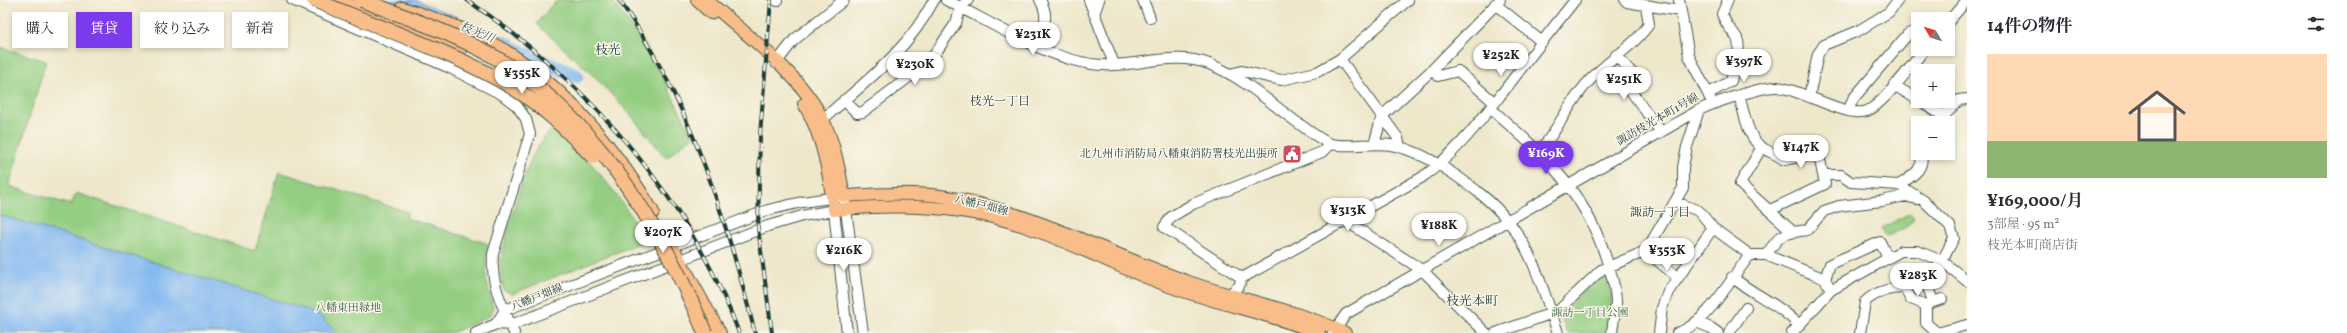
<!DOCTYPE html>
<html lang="ja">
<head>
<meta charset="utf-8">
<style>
	body { margin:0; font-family:Vollkorn,"Noto Serif JP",serif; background:#f2f2f3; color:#2b2b33; height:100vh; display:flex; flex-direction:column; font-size:15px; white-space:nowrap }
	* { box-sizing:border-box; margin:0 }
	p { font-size:13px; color:#7c7c81 }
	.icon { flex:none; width:22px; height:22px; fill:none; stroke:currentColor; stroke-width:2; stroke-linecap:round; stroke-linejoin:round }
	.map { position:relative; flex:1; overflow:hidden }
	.side { display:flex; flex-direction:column; background:#fff; width:380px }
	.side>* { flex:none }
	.top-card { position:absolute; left:12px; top:12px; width:380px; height:36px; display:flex; gap:8px }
	.needle { width:26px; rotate:309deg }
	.buttons { position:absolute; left:1911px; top:12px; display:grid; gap:8px }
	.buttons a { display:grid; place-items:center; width:44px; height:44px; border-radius:0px; background:#fff; box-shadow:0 2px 6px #0003; font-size:20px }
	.price { position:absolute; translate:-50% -34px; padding:0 9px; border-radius:14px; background:#fff; color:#222; font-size:13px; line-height:26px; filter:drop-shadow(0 1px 2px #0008) }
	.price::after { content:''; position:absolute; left:50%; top:24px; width:12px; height:9px; margin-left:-6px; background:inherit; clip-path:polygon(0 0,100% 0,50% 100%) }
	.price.selected { background:#7c3aed; color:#fff }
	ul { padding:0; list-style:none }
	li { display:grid; align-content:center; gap:8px; height:212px; padding:0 20px }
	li+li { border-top:1px solid #e1e1e2 }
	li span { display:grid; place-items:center; height:124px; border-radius:0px; color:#555 }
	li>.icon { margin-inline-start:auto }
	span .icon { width:72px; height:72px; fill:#fffc; stroke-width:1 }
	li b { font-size:17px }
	h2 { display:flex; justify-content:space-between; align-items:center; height:48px; padding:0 20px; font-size:17px }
	.chip { padding:0 14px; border-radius:0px; background:#fff; box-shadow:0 2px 6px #0003; font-size:14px; line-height:36px }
	.chip.selected { background:#7c3aed; color:#fff }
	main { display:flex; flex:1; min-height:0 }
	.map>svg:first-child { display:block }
</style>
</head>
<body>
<main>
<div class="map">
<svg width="1967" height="333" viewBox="0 0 1967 333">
	<rect width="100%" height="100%" fill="#fbf7ec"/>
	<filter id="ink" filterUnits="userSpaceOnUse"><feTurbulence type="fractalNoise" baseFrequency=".025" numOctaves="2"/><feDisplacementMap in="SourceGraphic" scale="8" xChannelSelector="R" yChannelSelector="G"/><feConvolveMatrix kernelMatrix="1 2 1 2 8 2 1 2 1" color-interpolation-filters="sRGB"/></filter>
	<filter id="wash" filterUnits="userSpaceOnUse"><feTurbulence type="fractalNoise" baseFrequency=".012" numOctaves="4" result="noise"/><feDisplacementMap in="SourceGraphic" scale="16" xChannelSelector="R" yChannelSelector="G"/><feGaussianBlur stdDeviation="0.9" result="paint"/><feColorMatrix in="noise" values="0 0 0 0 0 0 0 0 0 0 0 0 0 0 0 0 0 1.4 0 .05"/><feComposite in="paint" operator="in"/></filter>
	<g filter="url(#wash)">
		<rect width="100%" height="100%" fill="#eee7ca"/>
		<path fill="#94ce82" stroke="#5a865b" d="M558 0H611L644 43 693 136 666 158 629 113 597 79 537 24 551 6Z
			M0 47 46 61 9 186 71 205 76 193 255 251 279 172 408 212 406 218 489 244 486 254V278L493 307 492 313 486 318 452 333H338L319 316 304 309 0 215Z
			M554 127C592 159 620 198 647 240L512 294 504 290C500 275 499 263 503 249 515 209 523 156 554 127Z
			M1910 213 1914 218 1908 226 1886 237 1882 228Z
			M1605 275 1607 277 1612 299 1608 333H1567L1560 314 1600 276Z"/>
		<path fill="#81b7f0" stroke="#507a92" d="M377 0H416L513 40 507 53Z
			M0 215 304 309 319 316 338 333H0Z"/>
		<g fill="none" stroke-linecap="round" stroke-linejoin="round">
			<path stroke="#81b7f0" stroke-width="14" d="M493 40 577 76"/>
		</g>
	</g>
	<g filter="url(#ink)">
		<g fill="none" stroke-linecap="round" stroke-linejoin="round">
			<g stroke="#3e564a" stroke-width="12">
				<path id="minor" d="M292 0 450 68 503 95 517 106 526 119 530 134 493 254C491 288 502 303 514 333
					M946 0C989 21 1053 63 1102 65 1138 67 1173 51 1209 64 1252 80 1290 123 1330 144 1351 148 1371 142 1391 145 1413 149 1434 161 1452 173 1471 186 1492 201 1507 220 1532 248 1546 298 1558 333
					M1089 0 1114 64
					M1143 0 1150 18
					M1625 0 1627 2 1680 11
					M1679 0 1689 56 1710 98
					M777 1V0
					M1495 4 1542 42
					M1094 14 1099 0
					M1948 22 1967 0
					M1032 43C1043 27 1051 19 1040 0
					M1616 55 1633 74 1628 87 1661 132
					M1340 59 1398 138 1400 147
					M776 63 794 40 844 0
					M1432 70 1438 76 1458 71 1495 103
					M1230 74 1242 71 1281 80 1317 72 1340 59 1408 0
					M1894 85 1918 100
					M1709 93 1731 81C1734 68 1744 46 1735 35 1728 25 1727 27 1722 14L1728 0
					M1739 96C1744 110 1747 136 1760 146 1767 152 1776 153 1784 160L1813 154 1819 155 1823 175H1841L1851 182 1899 185 1924 201 1950 226 1954 238 1942 261 1926 281 1933 302 1926 305V323L1937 333
					M1809 97 1818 54 1824 45 1858 31 1889 12 1898 0
					M844 100 857 113 863 112 930 61 956 23 961 7 968 0
					M1920 101 1944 116 1937 123
					M1490 108C1543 154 1586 192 1607 261 1611 273 1616 289 1616 303 1615 313 1613 323 1612 333
					M1848 111 1853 99 1908 34 1913 32 1918 36
					M1944 116 1959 100 1967 99
					M822 120C865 82 907 52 934 0
					M1374 144 1382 116 1432 70 1500 0
					M1762 147 1740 184 1792 231
					M1540 151C1559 128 1570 100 1591 79 1609 60 1635 45 1649 24L1646 6
					M1899 185C1912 176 1925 170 1921 153
					M1676 202 1699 211 1713 228 1750 255H1766L1825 279 1831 290
					M1770 210 1825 184 1823 175
					M1346 221 1422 270 1486 333
					M1646 251 1677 277
					M1766 255C1781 233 1781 234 1807 230L1824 211 1839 206 1882 201 1905 196 1917 199
					M1732 277C1754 295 1779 304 1799 325
					M1242 278 1164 227 1171 217 1193 204 1322 152 1330 144
					M1825 279 1830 264 1880 242 1888 258
					M1229 295 1239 286 1242 278 1421 178C1456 154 1480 121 1507 87 1529 58 1552 29 1575 0
					M1933 302 1942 299
					M1696 322 1711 328 1718 333
					M496 324 505 310 768 210 802 202 844 196 863 333
					M476 333 496 324 511 325 768 226 802 216 834 210 847 333
					M1333 333 1346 314 1699 110C1713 103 1763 86 1777 87 1801 89 1848 119 1867 111 1883 105 1913 63 1925 49
					M1496 333 1558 311 1601 270 1646 251 1683 188V167L1687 147 1699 110
					M1659 333 1662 308 1668 292 1713 228
					M1677 333C1707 324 1731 278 1750 255
					M1729 333 1746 308
					M1792 333 1831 290 1901 251H1917L1942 261 1967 281
					M1860 333 1865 302C1876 291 1890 288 1905 288L1911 299 1926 305
					M1937 333 1967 325"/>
			</g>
			<g stroke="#3e564a" stroke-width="14">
				<path id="major" d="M697 0 711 13
					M707 0C746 35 800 73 823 120 835 144 839 170 844 196 878 194 914 192 947 197 1032 212 1106 253 1186 281 1238 300 1295 309 1345 333
					M804 104C823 136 829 173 834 210 899 203 965 205 1027 227 1076 244 1121 269 1169 286 1218 304 1271 314 1319 333"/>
			</g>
			<g stroke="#3e564a" stroke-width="16">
				<path id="highway" d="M336 0 459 50
					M402 9C434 19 466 30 495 46 563 84 613 147 652 212
					M667 239 719 333"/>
			</g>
			<use href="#minor" stroke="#fff" stroke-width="10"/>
			<use href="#major" stroke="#f8bd89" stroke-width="12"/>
			<use href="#highway" stroke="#f8bd89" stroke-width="14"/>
			<g stroke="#1f3d34" stroke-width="4">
				<path id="rail" d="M467 0C587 81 688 196 739 333
					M619 0C690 100 725 215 755 333
					M771 0 760 135 758 228 772 333"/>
			</g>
			<use href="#rail" stroke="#fbf7ec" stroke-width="2.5" stroke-dasharray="8" stroke-linecap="butt"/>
			<g stroke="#3e564a" stroke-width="16" stroke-linecap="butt">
				<path id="highway-bridge" d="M314 0C380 28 451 51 512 87 543 106 568 131 593 157
					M362 0C409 19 460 35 503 62 600 124 662 229 705 333"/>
			</g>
			<use href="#highway-bridge" stroke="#f8bd89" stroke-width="14"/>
		</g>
	</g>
	<defs>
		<g id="civic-square" transform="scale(1)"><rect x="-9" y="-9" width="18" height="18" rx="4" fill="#d1495b" stroke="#fbf7ec"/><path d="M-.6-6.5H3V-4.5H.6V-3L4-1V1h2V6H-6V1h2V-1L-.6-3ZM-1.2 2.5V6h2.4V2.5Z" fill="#fff"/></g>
	</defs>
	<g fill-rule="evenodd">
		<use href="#civic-square" x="1292" y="154"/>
	</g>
	<g text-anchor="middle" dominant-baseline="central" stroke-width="3" stroke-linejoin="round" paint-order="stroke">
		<g font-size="11" fill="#1f3d34" stroke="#fbf7ec">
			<text transform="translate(1658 120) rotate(-30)">諏訪枝光本町1号線</text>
			<text transform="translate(981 206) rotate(14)">八幡戸畑線</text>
			<text transform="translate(537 298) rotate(-22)">八幡戸畑線</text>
		</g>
		<g font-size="11" fill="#1f3d34" stroke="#fbf7ec" text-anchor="end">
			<text x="1278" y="154">北九州市消防局八幡東消防署枝光出張所</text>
		</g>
		<g font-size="11" fill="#3c6148" stroke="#fbf7ec">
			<text x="348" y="308">八幡東田緑地</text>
			<text x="1590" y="313">諏訪一丁目公園</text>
		</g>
		<g font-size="12" font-style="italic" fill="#385c63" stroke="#fbf7ec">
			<text transform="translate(477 33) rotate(23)">枝光川</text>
		</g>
		<g font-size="12" fill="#1f3d34" stroke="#fbf7ec">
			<text x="1000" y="102">枝光一丁目</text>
			<text x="1660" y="213">諏訪一丁目</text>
		</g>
		<g font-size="13" fill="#1f3d34" stroke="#fbf7ec">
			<text x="608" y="51">枝光</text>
			<text x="1472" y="302">枝光本町</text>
		</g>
	</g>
</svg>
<div class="buttons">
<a><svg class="needle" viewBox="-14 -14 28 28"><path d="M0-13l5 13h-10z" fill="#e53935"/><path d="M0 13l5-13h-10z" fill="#7c7c81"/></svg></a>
<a>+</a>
<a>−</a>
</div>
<b class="price" style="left:1033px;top:56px">¥231K</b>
<b class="price" style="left:1501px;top:77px">¥252K</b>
<b class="price" style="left:1744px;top:83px">¥397K</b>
<b class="price" style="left:915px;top:86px">¥230K</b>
<b class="price" style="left:522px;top:95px">¥355K</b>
<b class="price" style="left:1624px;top:101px">¥251K</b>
<b class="price" style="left:1801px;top:169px">¥147K</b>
<b class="price selected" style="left:1546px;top:175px">¥169K</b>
<b class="price" style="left:1348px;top:232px">¥313K</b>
<b class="price" style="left:1439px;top:247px">¥188K</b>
<b class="price" style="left:663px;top:254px">¥207K</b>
<b class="price" style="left:844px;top:272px">¥216K</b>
<b class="price" style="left:1667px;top:272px">¥353K</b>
<b class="price" style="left:1918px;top:297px">¥283K</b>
<div class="top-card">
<a class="chip">購入</a>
<a class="chip selected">賃貸</a>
<a class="chip">絞り込み</a>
<a class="chip">新着</a>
</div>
</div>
<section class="side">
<h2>14件の物件<svg class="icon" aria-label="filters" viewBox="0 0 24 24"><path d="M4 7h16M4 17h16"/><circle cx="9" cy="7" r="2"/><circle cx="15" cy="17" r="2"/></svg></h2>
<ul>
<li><span style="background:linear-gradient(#ffd9b3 70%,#8fb573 0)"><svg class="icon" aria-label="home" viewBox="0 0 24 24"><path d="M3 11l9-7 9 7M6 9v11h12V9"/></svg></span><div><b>¥169,000/月</b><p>3部屋 · 95 m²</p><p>枝光本町商店街</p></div></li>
</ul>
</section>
</main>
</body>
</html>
